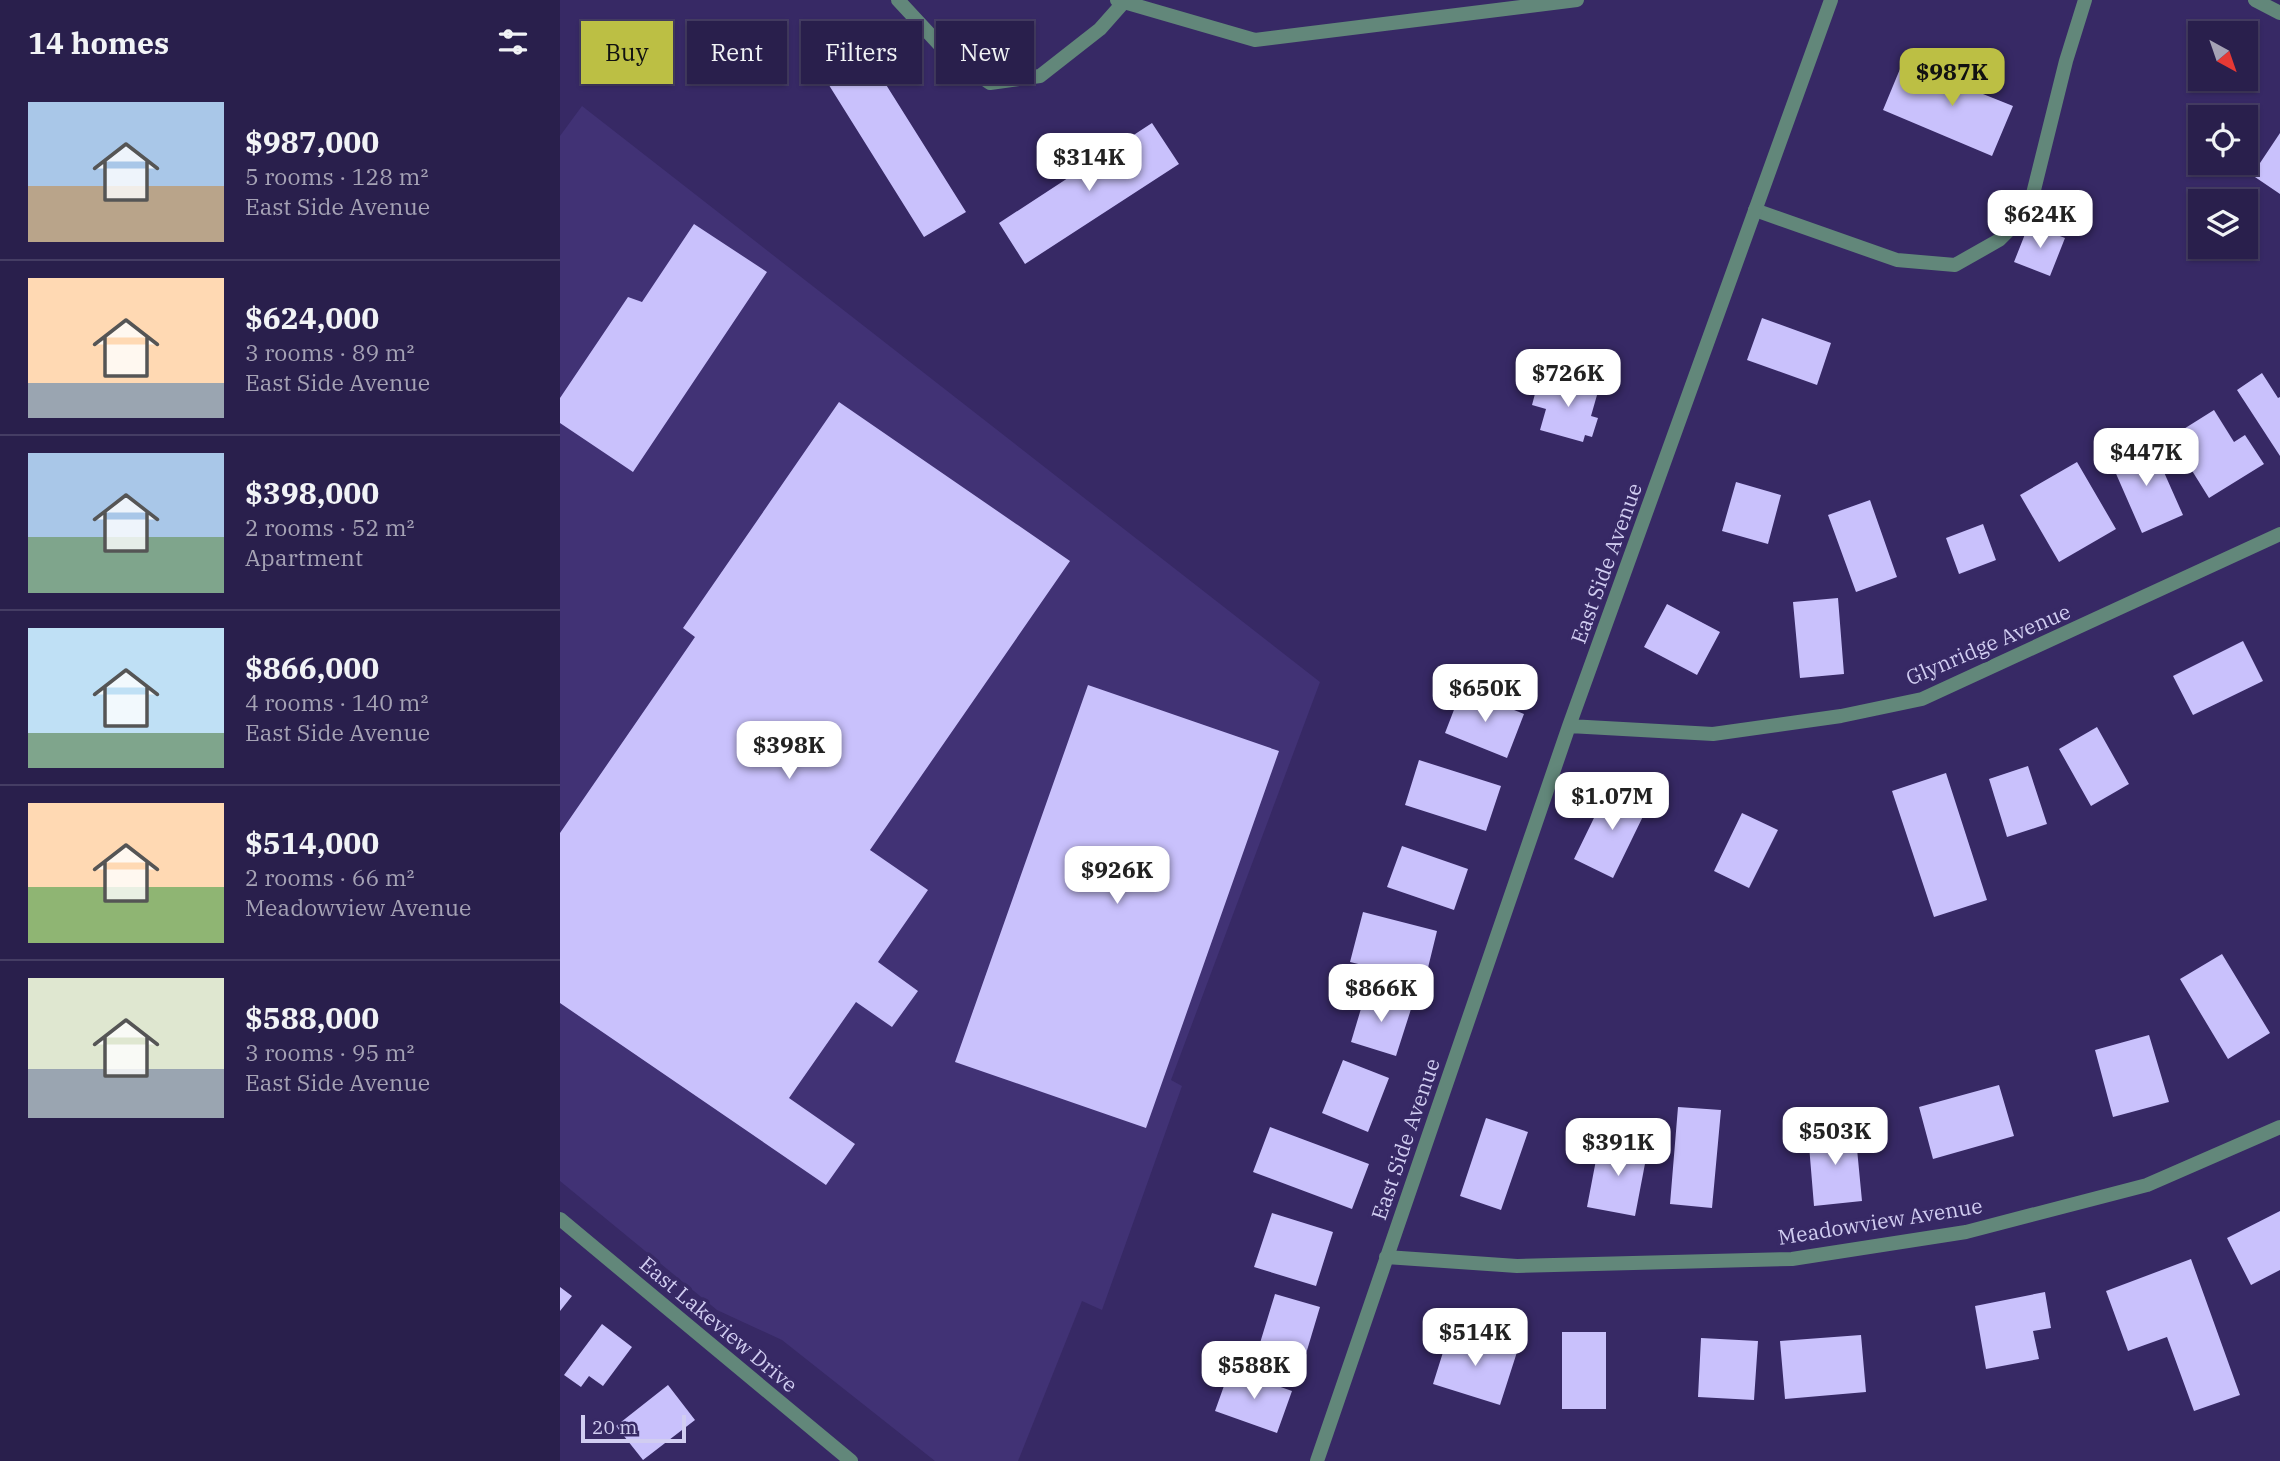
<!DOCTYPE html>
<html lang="en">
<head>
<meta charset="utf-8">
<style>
	body { margin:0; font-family:"IBM Plex Serif",serif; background:#312753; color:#f1f3f6; height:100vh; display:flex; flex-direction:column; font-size:26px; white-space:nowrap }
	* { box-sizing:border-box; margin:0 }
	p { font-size:23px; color:#a5a2b5 }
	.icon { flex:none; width:38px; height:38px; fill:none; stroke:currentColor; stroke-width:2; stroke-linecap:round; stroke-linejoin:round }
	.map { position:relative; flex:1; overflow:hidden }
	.side { display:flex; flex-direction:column; background:#291f4c; width:560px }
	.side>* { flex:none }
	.banner { position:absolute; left:21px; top:21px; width:665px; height:63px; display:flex; gap:14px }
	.needle { width:46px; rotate:140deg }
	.fabs { position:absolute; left:1628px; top:21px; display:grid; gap:14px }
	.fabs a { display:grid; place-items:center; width:70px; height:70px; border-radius:0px; background:#291f4c; box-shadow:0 2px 5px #0004,0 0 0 2px #453d64; font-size:35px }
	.scale { position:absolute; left:21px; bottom:18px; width:105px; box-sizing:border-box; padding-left:7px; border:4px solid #d1cdf1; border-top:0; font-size:19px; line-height:24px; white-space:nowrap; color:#d1cdf1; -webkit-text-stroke:5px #372965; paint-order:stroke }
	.price { position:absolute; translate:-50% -60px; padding:0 16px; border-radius:14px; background:#fff; color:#222; font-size:23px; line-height:46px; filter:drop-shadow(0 2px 4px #0008) }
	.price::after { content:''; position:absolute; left:50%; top:42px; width:21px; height:16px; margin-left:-10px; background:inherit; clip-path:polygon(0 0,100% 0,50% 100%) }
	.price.current { background:#bcbf44; color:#111 }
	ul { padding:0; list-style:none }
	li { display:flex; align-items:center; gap:21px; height:175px; padding:0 28px }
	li+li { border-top:2px solid #453d64 }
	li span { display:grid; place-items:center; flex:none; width:196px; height:140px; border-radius:0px; color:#555 }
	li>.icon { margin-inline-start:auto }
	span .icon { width:84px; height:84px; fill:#fffc; stroke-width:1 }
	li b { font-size:30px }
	h2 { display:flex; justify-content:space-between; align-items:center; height:84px; padding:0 28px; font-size:30px }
	.pill { padding:0 24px; border-radius:0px; background:#291f4c; box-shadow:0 2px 5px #0004,0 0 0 2px #453d64; font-size:24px; line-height:63px }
	.pill.current { background:#bcbf44; color:#111 }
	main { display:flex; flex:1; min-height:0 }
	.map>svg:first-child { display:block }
</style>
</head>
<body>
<main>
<section class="side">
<h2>14 homes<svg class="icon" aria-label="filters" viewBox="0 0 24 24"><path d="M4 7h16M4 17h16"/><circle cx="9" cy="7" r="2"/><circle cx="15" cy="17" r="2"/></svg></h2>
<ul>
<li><span style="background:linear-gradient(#a9c7e8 60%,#b9a48a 0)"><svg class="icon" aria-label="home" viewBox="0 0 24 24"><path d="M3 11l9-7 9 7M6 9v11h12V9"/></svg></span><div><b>$987,000</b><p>5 rooms · 128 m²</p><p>East Side Avenue</p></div></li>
<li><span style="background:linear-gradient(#ffd9b3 75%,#9aa5b1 0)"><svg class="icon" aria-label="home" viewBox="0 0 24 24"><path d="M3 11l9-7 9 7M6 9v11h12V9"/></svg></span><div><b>$624,000</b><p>3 rooms · 89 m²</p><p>East Side Avenue</p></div></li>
<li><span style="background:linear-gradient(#a9c7e8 60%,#7fa58c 0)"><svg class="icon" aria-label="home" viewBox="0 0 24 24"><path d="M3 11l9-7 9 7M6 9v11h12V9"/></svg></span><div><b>$398,000</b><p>2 rooms · 52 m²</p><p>Apartment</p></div></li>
<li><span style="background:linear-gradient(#bfe0f5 75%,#7fa58c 0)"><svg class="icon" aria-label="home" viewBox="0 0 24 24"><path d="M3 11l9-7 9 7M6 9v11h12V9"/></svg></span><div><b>$866,000</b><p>4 rooms · 140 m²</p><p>East Side Avenue</p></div></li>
<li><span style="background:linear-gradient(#ffd9b3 60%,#8fb573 0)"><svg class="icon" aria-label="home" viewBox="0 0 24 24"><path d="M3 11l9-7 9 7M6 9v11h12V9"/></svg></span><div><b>$514,000</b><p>2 rooms · 66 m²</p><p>Meadowview Avenue</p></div></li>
<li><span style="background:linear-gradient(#dfe7d0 65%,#9aa5b1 0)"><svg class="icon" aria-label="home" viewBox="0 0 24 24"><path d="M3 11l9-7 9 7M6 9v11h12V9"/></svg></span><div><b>$588,000</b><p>3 rooms · 95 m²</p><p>East Side Avenue</p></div></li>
</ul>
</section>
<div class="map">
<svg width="1720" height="1461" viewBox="0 0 1720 1461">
	<rect width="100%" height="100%" fill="#372965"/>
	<path fill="#413275" d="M22 106 760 682 611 1080 622 1086 542 1310 522 1301 458 1461H375L222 1340 157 1310 0 1181V136Z"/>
	<path fill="#c9c1fc" d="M308 56 406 212 364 237 267 82Z
		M1399 66 1429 79 1423 94 1453 106 1432 156 1323 110 1340 69 1389 90Z
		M592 123 619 164 465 264 439 223Z
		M1720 133V194L1692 175Z
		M134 224 207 272 73 472 0 423V398L68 297 82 302Z
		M1469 224 1505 238 1490 276 1454 262Z
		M1202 318 1271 343 1257 385 1187 360Z
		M1702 373 1718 398 1720 397V456L1677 390Z
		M993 376 1039 388 1031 416 1038 418 1032 437 1025 435 1023 442 980 430 986 409 972 405 976 390 988 394Z
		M279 402 510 561 310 850 368 890 318 962 358 991 332 1027 296 1002 229 1098 295 1144 266 1185 0 1003V833L135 637 123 628Z
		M1654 410 1674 442 1685 435 1704 464 1649 498 1611 437Z
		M1591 443 1623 515 1582 533 1550 460Z
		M1517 462 1556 529 1499 562 1460 495Z
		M1176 482 1221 495 1208 544 1162 531Z
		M1310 500 1337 577 1296 592 1268 515Z
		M1423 524 1436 560 1399 574 1386 538Z
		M1278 598 1284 674 1240 678 1233 602Z
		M1107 604 1160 632 1137 675 1084 647Z
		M1683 641 1703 681 1633 715 1613 676Z
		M528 685 719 751 586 1128 395 1062Z
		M902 689 964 714 947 758 885 733Z
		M1537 727 1569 784 1531 806 1499 749Z
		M859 760 941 786 926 831 845 805Z
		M1468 766 1487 824 1447 837 1429 779Z
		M1386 773 1427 900 1374 917 1332 791Z
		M1050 785 1089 804 1053 878 1014 859Z
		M1182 813 1218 830 1189 888 1154 871Z
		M842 846 908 869 894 910 827 887Z
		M803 912 877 931 865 980 790 962Z
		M1662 954 1710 1033 1668 1059 1620 979Z
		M806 992 852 1006 836 1056 791 1042Z
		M1589 1035 1609 1102 1553 1117 1535 1050Z
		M783 1060 829 1078 808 1132 762 1113Z
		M1439 1085 1454 1136 1373 1159 1359 1107Z
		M1118 1107 1161 1110 1152 1208 1110 1204Z
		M926 1118 968 1132 941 1210 900 1196Z
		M710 1127 809 1164 792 1209 693 1172Z
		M1295 1128 1302 1201 1254 1206 1248 1133Z
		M1040 1139 1088 1148 1075 1216 1027 1207Z
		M1720 1211V1270L1691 1285 1667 1238Z
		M712 1213 773 1232 756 1286 694 1267Z
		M1631 1259 1680 1395 1634 1411 1607 1337 1568 1351 1546 1291Z
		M0 1287 12 1296 0 1311Z
		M1485 1292 1491 1328 1473 1331 1479 1359 1426 1369 1415 1306Z
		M715 1294 760 1307 745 1357 700 1343Z
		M42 1324 72 1347 43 1386 29 1376 21 1387 4 1375Z
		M890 1330 957 1352 940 1405 873 1384Z
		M1002 1332H1046V1409H1002Z
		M1301 1335 1306 1392 1225 1399 1220 1341Z
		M1141 1338 1198 1341 1194 1400 1138 1397Z
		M670 1369 732 1391 717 1433 655 1411Z
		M108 1385 135 1420 83 1460 56 1426Z"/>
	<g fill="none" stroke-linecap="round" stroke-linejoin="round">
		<path stroke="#62877a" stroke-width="14" d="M1195 210 1337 260 1395 265 1439 240 1469 210 1506 61 1525 0"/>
		<path stroke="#62877a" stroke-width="14" d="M338 0 389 55 430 83 480 76 540 29 563 3
			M557 0 695 40 1017 0
			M1695 0 1720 13
			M1009 726 1153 734 1281 716 1362 699 1720 534
			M0 1219 291 1461
			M826 1257 957 1266 1232 1259 1406 1232 1587 1185 1720 1127
			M757 1461 1009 726 1271 0"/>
	</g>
	<g text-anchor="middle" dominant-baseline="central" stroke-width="7" stroke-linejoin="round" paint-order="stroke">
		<g font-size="21" fill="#d1cdf1" stroke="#372965">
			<text transform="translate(1046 563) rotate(-70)">East Side Avenue</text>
			<text transform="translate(1428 644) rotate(-23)">Glynridge Avenue</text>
			<text transform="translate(845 1139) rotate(-71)">East Side Avenue</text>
			<text transform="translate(1320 1221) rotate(-9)">Meadowview Avenue</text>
			<text transform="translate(159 1324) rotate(40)">East Lakeview Drive</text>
		</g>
	</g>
</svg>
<div class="fabs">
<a><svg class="needle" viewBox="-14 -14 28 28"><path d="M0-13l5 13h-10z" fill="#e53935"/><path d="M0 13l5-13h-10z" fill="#a5a2b5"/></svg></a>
<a><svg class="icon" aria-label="locate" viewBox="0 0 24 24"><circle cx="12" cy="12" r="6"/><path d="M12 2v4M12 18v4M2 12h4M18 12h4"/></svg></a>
<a><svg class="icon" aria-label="layers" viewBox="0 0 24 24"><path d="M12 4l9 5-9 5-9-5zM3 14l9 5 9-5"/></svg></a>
</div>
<div class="scale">20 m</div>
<b class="price current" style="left:1392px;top:108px">$987K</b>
<b class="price" style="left:529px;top:193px">$314K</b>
<b class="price" style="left:1480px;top:250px">$624K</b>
<b class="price" style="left:1008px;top:409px">$726K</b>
<b class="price" style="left:1586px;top:488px">$447K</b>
<b class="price" style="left:925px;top:724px">$650K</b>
<b class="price" style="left:229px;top:781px">$398K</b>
<b class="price" style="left:1052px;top:832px">$1.07M</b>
<b class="price" style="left:557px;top:906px">$926K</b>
<b class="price" style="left:821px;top:1024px">$866K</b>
<b class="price" style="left:1275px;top:1167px">$503K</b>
<b class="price" style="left:1058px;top:1178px">$391K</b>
<b class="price" style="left:915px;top:1368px">$514K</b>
<b class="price" style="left:694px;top:1401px">$588K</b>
<div class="banner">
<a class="pill current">Buy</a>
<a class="pill">Rent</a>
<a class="pill">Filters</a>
<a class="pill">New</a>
</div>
</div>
</main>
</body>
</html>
